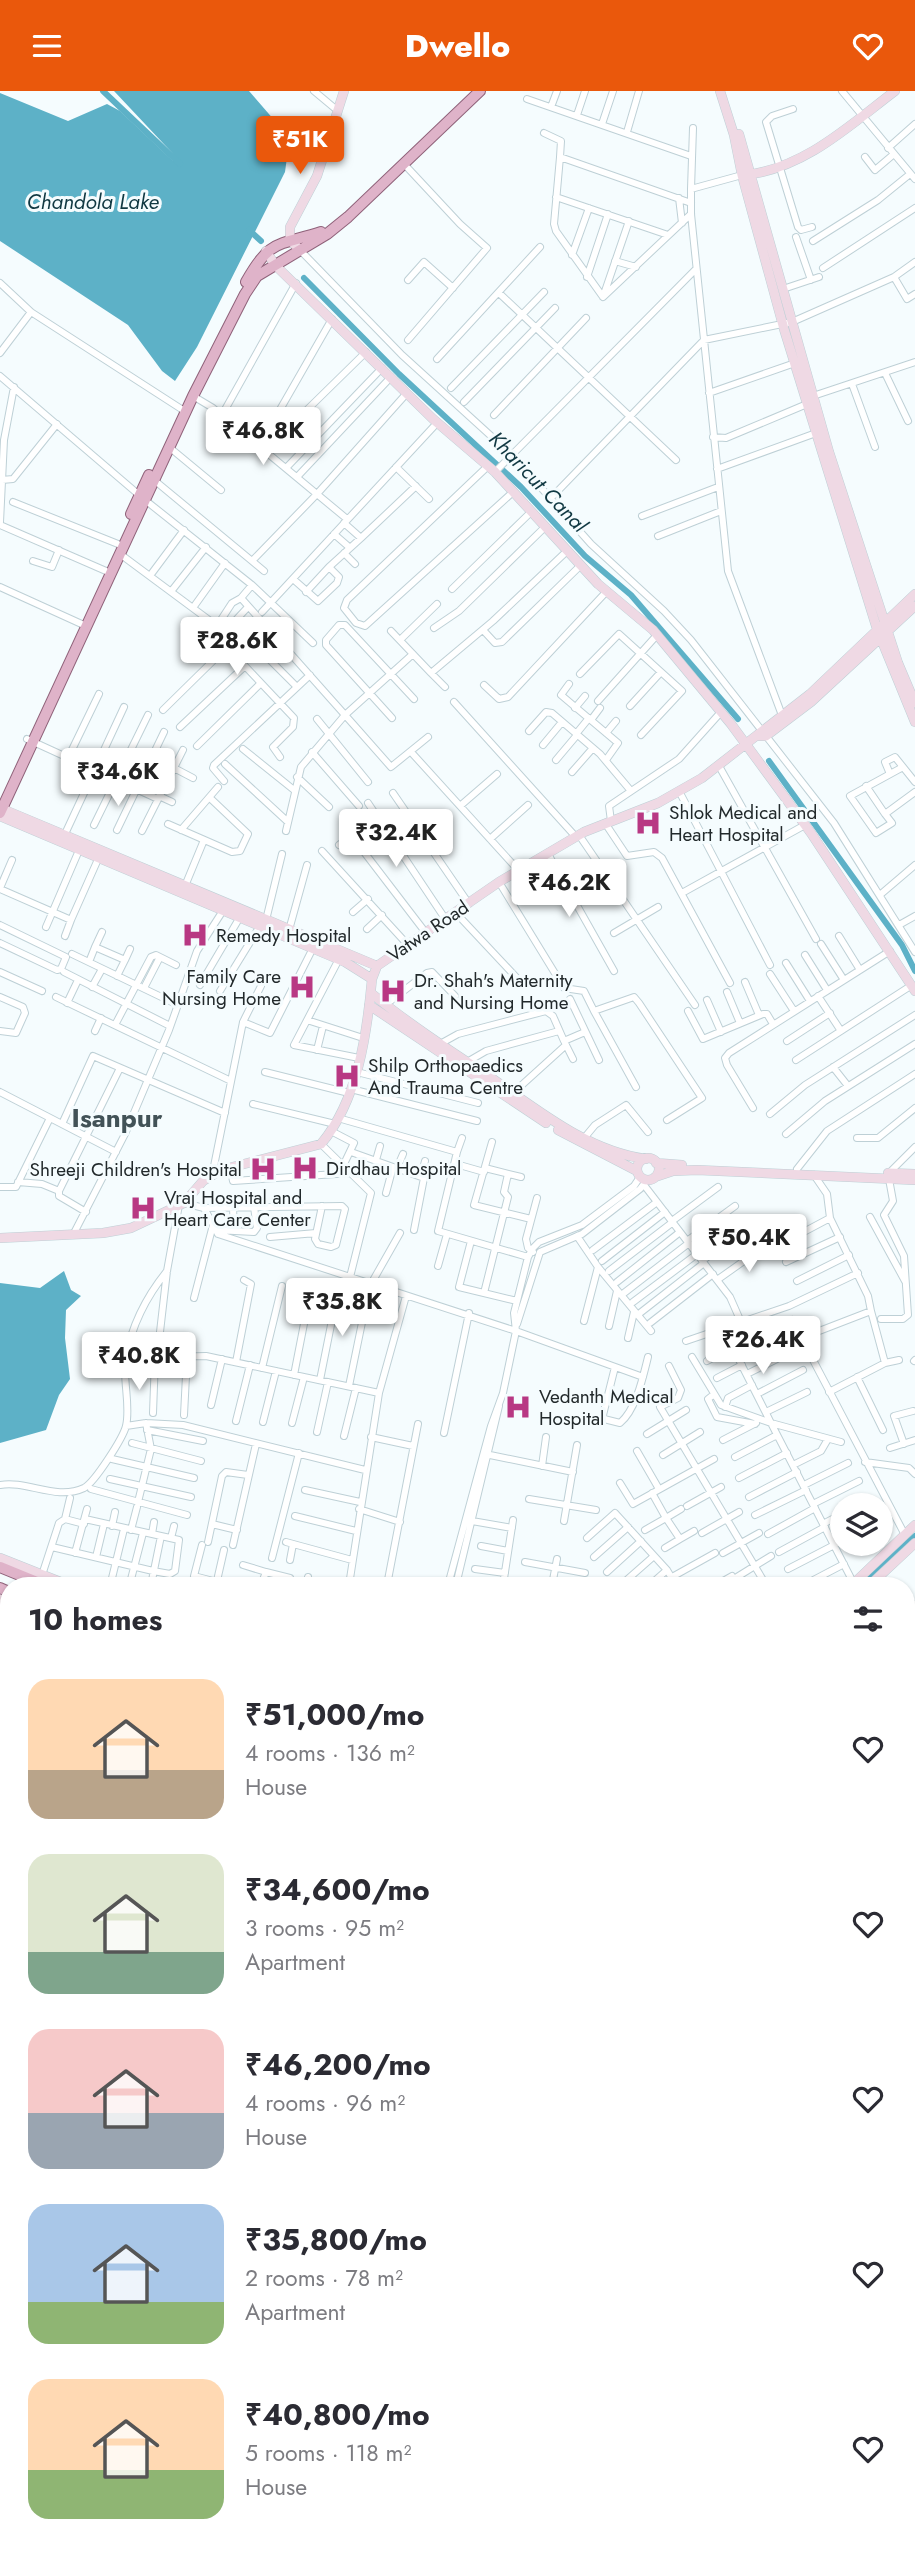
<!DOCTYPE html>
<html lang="en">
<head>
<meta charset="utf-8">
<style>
	body { margin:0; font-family:Jost,sans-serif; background:#f2f2f3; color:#2b2b33; height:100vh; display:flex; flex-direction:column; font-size:26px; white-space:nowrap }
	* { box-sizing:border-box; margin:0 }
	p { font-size:23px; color:#7c7c81 }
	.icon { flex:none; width:38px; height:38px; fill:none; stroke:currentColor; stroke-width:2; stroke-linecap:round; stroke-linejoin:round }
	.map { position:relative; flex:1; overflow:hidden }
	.sheet { position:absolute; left:0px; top:1486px; width:915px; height:975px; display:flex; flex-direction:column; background:#fff; border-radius:28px 28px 0 0; box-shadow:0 2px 5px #0004 }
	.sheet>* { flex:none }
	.fabs { position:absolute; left:830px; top:1402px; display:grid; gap:14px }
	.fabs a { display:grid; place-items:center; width:63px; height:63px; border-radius:50%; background:#fff; box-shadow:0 2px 5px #0004; font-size:35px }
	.price { position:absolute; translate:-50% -60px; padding:0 16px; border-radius:7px; background:#fff; color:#222; font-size:23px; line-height:46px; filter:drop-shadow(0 2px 4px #0008) }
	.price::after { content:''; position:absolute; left:50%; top:42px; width:21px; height:16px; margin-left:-10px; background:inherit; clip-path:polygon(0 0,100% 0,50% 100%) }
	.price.active { background:#ea580c; color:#fff }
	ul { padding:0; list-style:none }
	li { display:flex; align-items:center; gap:21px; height:175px; padding:0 28px }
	li span { display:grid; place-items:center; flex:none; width:196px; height:140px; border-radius:21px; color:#555 }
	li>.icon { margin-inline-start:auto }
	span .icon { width:84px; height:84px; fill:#fffc; stroke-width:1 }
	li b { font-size:30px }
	h2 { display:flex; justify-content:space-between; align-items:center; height:84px; padding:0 28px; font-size:30px }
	header { display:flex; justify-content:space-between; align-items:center; height:91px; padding:0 28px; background:#ea580c; color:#fff; font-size:32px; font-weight:800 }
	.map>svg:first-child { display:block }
</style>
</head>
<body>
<header><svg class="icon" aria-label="menu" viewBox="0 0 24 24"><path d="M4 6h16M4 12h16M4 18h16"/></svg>Dwello<svg class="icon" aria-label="heart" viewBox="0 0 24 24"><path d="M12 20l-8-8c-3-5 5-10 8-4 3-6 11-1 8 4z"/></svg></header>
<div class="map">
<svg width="915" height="2460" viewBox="0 0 915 2460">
	<rect width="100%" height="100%" fill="#f5fcfe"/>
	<path fill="#5db1c7" d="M114 0H249L275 30 291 37 285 81 197 256 175 290 162 280 128 234 0 150V2L68 30 107 13 120 20 173 70 177 67Z
		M64 1180 71 1199 81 1205 66 1219 65 1247 70 1288 59 1304 46 1339 0 1352V1192L40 1197Z"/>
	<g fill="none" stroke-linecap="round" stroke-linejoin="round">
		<path stroke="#5db1c7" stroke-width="6" d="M103 0 180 73
			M249 139 261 150
			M304 187 399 283 521 396 585 465 631 504 738 628
			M769 670 902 854 915 880
			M862 1494 915 1445"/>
		<g stroke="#bed0d6" stroke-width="8">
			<path id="street" d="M314 0 338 20
				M842 0 915 88
				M527 8 691 65
				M551 16 557 0
				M793 18 772 25 766 31 798 136 801 139 812 136
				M577 24 585 0
				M602 33 613 0
				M627 41 639 0
				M544 42 561 50 560 66
				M888 57 915 33
				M865 66 875 79 894 63
				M405 74 460 133 487 157 408 249
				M742 84 691 98V123L728 480 783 627
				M691 98 693 37
				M556 106 668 144
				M679 107 682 132
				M691 112 560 66 554 133 556 140 603 206 691 123
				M796 146 811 189
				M813 150 878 109 910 83
				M299 158 402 264 512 364 591 453 664 520 691 549 834 732 915 861
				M572 164 589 117
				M615 170 636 176
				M823 177 915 117
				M587 186 608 123
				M894 186 907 208 915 203
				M408 189 424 171 453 197
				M0 192 31 221 186 321
				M783 198 819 186
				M499 202 676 369
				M603 206 629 130
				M0 262 31 221
				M437 268 540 156
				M885 282 908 330
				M0 285 145 409 252 494 241 507 345 624 413 563
				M852 293 875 356
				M451 297 544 201
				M709 302 795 272
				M193 305 213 317 347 428
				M813 305 915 271
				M464 311 555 217
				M222 324 296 192
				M494 324 586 227
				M713 346 726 347 807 313
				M278 347 270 336 332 228
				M169 356 221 399
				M265 360 366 261
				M488 375 347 509 344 517 356 532 365 535 513 401
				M396 376 429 408
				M286 377 382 277
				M717 378 816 342
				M495 381 696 178
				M297 386 391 286
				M2 389 13 388 57 333
				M154 389 252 470 317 403 407 302
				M550 408 704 249 792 231 894 186 915 171
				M13 411 118 453
				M642 425 718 396
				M0 431 4 349 14 296
				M0 434 106 480
				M334 443 349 456
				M658 445 721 420
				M361 447 416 395
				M344 462 355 473
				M120 463 217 535
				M33 470 52 476 59 459
				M252 470 264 480
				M152 482 184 439
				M293 488 318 510 337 492 339 486 329 476 361 447 344 432
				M252 494 313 552
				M0 496 86 535
				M173 498 206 456
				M452 498 531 421
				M306 501 329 476
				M241 507 232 512 217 535 227 556 294 627 293 636 273 656 280 666
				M195 514 225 472
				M262 521 437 332
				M233 532 297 596
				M434 537 459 520 545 436
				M483 539 495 552 502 551 580 475
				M391 540 431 582
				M220 546 248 516
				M400 549 437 513
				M580 583 619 543 682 600 641 644
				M569 593 561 604 618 652 606 669
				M484 594 499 608 508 606 607 500
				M445 596 431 582 493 530 567 460
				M598 610 657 544
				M454 611 576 746
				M630 615 661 581
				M575 617 585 605
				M163 619 227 556
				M392 627 326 554V549L339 534H345L414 608
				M317 628 368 691
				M591 629 600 617
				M180 636 245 575
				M529 640 546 621 552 622 600 663 631 700
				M606 642 616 630
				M576 643 589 627
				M27 648 158 708
				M543 654 562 631
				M197 655 261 592
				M243 658 294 699
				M312 661 359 715
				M411 661 519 780
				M68 667 99 603
				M556 669 577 644
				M225 673 288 731
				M719 675 816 848
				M903 676 850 705 876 742 892 732 885 723 915 701
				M174 677 193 687
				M572 681 593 657
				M890 683 885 671 895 666 915 691
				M297 686 329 716
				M224 690 213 677 214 674 310 584
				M866 695 885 723
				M679 700 770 874
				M393 702 469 813
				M159 705 172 711
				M368 712 446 829
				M460 715 497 683
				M611 730 609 715 679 668 721 621
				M605 732 627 765 654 761 662 767 730 892
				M168 733 232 761 240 760 248 743 210 707
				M94 734 148 624
				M117 739 164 641
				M181 739 218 696
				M142 740 183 659
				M286 740 301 676 345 624 391 676 428 646
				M65 743 124 616
				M351 744 426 842
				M579 744 695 914
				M490 748 528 714
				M339 754 377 725
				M322 760 407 853
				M548 763 614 880
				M499 791 564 897 584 900 594 920 634 906 639 912 702 1007 667 1029
				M185 795 204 749
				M0 797 12 769
				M0 798 71 829 99 766
				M682 802 805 734
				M881 803 915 774
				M353 821 368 808
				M456 822 516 886
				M266 829 282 763
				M0 834 66 866 61 878 57 879 0 852
				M899 834 915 825
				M46 836 80 757
				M367 838 382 824
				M289 839 307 774
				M614 842 658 816
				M65 845 71 829
				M839 845 860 879
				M821 853 844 889
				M95 856 102 841
				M72 863 178 914
				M805 864 827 899
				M339 868 294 954 359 967
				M125 869 130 858
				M89 871 95 856 125 869 117 885
				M786 872 810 910
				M0 881 42 900
				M64 881 170 935
				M770 883 794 920
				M745 891 759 924
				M200 894 240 826
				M92 896 102 878
				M144 897 160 866
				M220 900 260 835
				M727 901 740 932
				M818 905 841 940
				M0 906 23 916 25 922 16 942 0 940
				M56 906 231 990
				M570 908 599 969
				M707 909 721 941
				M67 912 78 889
				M385 914 427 882 432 881 455 905
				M594 920 636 996
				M688 920 703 948 763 923H767L773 933
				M307 929 363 947
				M243 931 270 942 313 857
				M115 934 151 866 156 864 176 874
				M95 940 101 927
				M787 950 830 922
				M565 952 573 968
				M440 953 458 943 546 920 553 925 564 950 585 941
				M317 959 323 935
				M796 969 912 894
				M467 971 486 960 559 940
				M833 976 848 995
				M265 981 349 1002
				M357 981 478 1012
				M351 998 477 1030
				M0 1001 116 1061
				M513 1002 566 954
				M253 1013 335 1033
				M753 1017 727 974 725 967 729 962 890 860
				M770 1023 805 994 915 924
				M338 1027 457 1061 438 1140 528 1166
				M62 1033 93 965 225 1022
				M331 1040 354 1052 343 1075
				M786 1043 825 1010 915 953
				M585 1046 595 1034 626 1014 648 1041
				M857 1047H878L915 1017
				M492 1051 474 1114 531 1128
				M321 1053 371 1102 350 1186
				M351 1061 424 1087 414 1139
				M457 1061 462 1047
				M376 1069 380 1055
				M456 1073 484 1081
				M230 1076 233 1090 351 1082
				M397 1077 403 1063
				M485 1077 521 1086
				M797 1078 827 1040 915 983
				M889 1082 915 1056
				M212 1085 243 931 261 895
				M421 1085 425 1070
				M640 1086 634 1095 582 1134 539 1151 533 1157 528 1166 514 1222 516 1240 643 1286
				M18 1091 42 1093 59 1100V1105L86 1121
				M644 1094 730 1206 741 1231
				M0 1096H16L50 1027
				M59 1100 120 977
				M386 1102 393 1076
				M184 1112 204 1117 218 1143 516 1240 503 1302 491 1335 448 1494
				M204 1117 342 1115 345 1118 336 1154 331 1156 318 1153 315 1148 322 1115
				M233 1117 234 1140
				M870 1126 905 1190
				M672 1130 718 1096
				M216 1139 254 1141 257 1137 254 1116
				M74 1142 125 1043 169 939 197 860 224 818
				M577 1145 598 1176 651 1240
				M270 1146 316 1142
				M471 1150 459 1196 517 1210
				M687 1150 735 1115
				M783 1152 830 1127
				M593 1159 657 1111
				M533 1161 528 1157 526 1148 537 1107
				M602 1170 665 1121
				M702 1170 749 1134
				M786 1171 840 1146
				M438 1175 447 1143
				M609 1180 673 1131
				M717 1189 765 1155
				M797 1190 849 1164
				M617 1191 680 1141
				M371 1193 400 1142
				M484 1202 508 1106 504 1101 508 1083
				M624 1202 689 1152
				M194 1207 213 1134
				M633 1211 697 1163
				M640 1222 704 1172
				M881 1228H903L908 1224 904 1165 884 1124 893 1110 889 1088
				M792 1229 905 1444
				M584 1230 598 1176
				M650 1232 713 1183
				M517 1233 540 1161 582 1143 640 1098 647 1089
				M609 1235 617 1200
				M628 1247 634 1221
				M801 1247 871 1220 868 1205 830 1127 827 1103 814 1084
				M686 1250 789 1215 858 1182
				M730 1251 771 1332 841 1351
				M737 1264 783 1241
				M692 1266 721 1314 771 1332 854 1493
				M131 1267 206 1265 379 1302
				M157 1267 167 1180 179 1114
				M707 1270 733 1256
				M914 1270 915 1269
				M236 1271 251 1193 244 1189
				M885 1272 899 1269
				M669 1275 681 1299 678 1307 660 1316 766 1494
				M615 1276 603 1324 604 1328 620 1332C636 1319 643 1286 648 1266
				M262 1277 282 1195
				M747 1283 791 1261
				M294 1284 310 1202
				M857 1286 883 1339
				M717 1287 742 1274
				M320 1289 338 1199
				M349 1295 366 1212
				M829 1301 885 1272 871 1220
				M757 1303 803 1279
				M713 1304 708 1308 717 1326 755 1333
				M211 1314 222 1268
				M725 1316 728 1307 752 1294
				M766 1321 807 1301
				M153 1322 155 1267
				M184 1324 187 1265
				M236 1330 250 1274
				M263 1331 276 1280
				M292 1332 304 1286
				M126 1335 146 1332 183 1334 365 1379
				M147 1339 203 1350
				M317 1341 328 1291
				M444 1342 469 1222
				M647 1343 686 1319
				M344 1345 356 1297
				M371 1346 413 1355
				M723 1349 756 1332
				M132 1352 201 1370
				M904 1353 894 1325 913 1320
				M890 1357 915 1349
				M637 1360 659 1398
				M490 1364 573 1381
				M663 1364 700 1341
				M735 1366 777 1344
				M112 1368 194 1387
				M865 1371 909 1377 915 1383
				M793 1374 821 1360 828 1348
				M542 1375 546 1346
				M739 1387 787 1362
				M110 1388 191 1406
				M620 1392 633 1413 714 1368
				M0 1394C27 1389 56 1410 84 1397 95 1391 123 1347 126 1335 131 1314 122 1288 126 1266 132 1233 146 1206 167 1180
				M804 1394 848 1372
				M91 1398 187 1424
				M305 1399 360 1411
				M652 1402 666 1427 681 1418
				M749 1406 797 1381
				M529 1408 596 1419
				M138 1411 151 1358 146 1332
				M813 1413 859 1390
				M861 1414 870 1409
				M687 1415 721 1396
				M359 1418 400 1431
				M755 1424 806 1399
				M295 1425 356 1440
				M65 1428 70 1407
				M472 1430 512 1437
				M564 1430 577 1354
				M212 1433 237 1439
				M823 1433 842 1423
				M112 1435 115 1421
				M131 1439 137 1416
				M645 1439 666 1427 680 1448 694 1440
				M702 1442 739 1421
				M152 1443 154 1431
				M768 1443 815 1417
				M171 1447 174 1435
				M587 1447 615 1422 667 1479 676 1494
				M208 1451 222 1385 226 1381 248 1384
				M286 1451 352 1469
				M202 1454 194 1485 217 1491
				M233 1454 256 1353
				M481 1455 508 1460
				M52 1456 153 1480 170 1483 175 1480 179 1449 85 1428
				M665 1457 680 1448
				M779 1461 825 1436
				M75 1462 87 1418
				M723 1462 759 1442
				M96 1466 104 1433
				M594 1466 628 1436
				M272 1467 299 1362
				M290 1469 293 1453
				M525 1471 585 1482
				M243 1474 266 1481
				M475 1478 505 1482
				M788 1478 842 1450
				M607 1481 641 1450
				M42 1484 59 1432 65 1428 84 1433
				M672 1486 715 1462
				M737 1486 771 1465
				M112 1487 124 1438
				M520 1490 540 1494
				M130 1492 143 1442
				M151 1494 161 1445
				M216 1494 224 1459
				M261 1494 266 1481 290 1487
				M306 1494 308 1486
				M349 1494 379 1302 406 1205
				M387 1494 418 1333
				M456 1494 499 1315
				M503 1494 513 1429
				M552 1494 557 1468
				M621 1494 654 1465
				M650 1494 667 1479
				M716 1494 732 1485
				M804 1494 844 1473
				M906 1526 915 1513
				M906 1536 913 1540
				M0 1566 9 1569
				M906 1587 915 1588
				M906 1602 915 1603
				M0 1612 9 1589
				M906 1615 915 1617
				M0 1632 9 1635
				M906 1639 915 1641
				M906 1660 915 1661
				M0 1674 9 1677
				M906 1680 915 1681
				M915 1702 908 1748H915
				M0 1708 9 1711
				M0 1749 9 1751
				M906 1763H915
				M0 1773 9 1776
				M906 1776 915 1777
				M1 1823 9 1800
				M906 1831 915 1832
				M0 1857 9 1860
				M906 1860 915 1862
				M2 1889 9 1941
				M906 2008 915 1986
				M0 2059 9 2057
				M0 2090 9 2087
				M0 2111 9 2108
				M0 2136 9 2133
				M0 2156 9 2153
				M906 2167 915 2168
				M0 2178 9 2174
				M0 2197 9 2194
				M0 2221 2 2234
				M0 2450 9 2446
				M17 2452 21 2460
				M122 2452V2460
				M157 2452 158 2460
				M193 2452 194 2460
				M232 2452 233 2460
				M266 2452 267 2460
				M309 2452 310 2460
				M412 2452 417 2460
				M499 2452 503 2460
				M621 2452 629 2460
				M559 2454 561 2452
				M34 2460 46 2455
				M380 2460 404 2452
				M581 2460 589 2452"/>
		</g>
		<g stroke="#bed0d6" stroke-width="10">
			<path id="secondary" d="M720 0 734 44 742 84 784 238 877 538 915 631
				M739 43 829 361 898 572 915 612
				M746 84C805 77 850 34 895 0
				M299 158 290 149V136L317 85 344 0
				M266 160 275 174 433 328 495 381 598 493 653 539 731 633 811 742 915 900
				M757 645H766L811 611 915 515
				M0 717 377 875
				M0 725 345 871 372 888
				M371 902C409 933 449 959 490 986 538 1019 587 1060 646 1068
				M369 914 546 1032
				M558 1039 637 1080
				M637 1078a11 11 0 1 1 22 0a11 11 0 1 1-22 0Z
				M656 1072 682 1074
				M888 1082 915 1083
				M655 1086 673 1080 697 1079 915 1089
				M0 1147 103 1142 131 1137 184 1112 203 1090 221 1079 321 1053C358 1009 367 943 372 888L377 875 499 791 584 741 658 712 702 687 810 603 915 503
				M0 1467 68 1494
				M852 1494 915 1434
				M870 1494 915 1452
				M0 1508 9 1512
				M0 1823 9 1826
				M906 1975 915 1979
				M2 2234 9 2278
				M906 2352 915 2355
				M906 2379 915 2363
				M906 2392 915 2375
				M66 2452 69 2460
				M344 2452 345 2460
				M353 2452V2460
				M866 2460 870 2452
				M873 2460 877 2452"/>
		</g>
		<g stroke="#8f627a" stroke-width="12">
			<path id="primary" d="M246 191C270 148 277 155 321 141
				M131 423 149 384
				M0 722 193 305 245 203 257 185 327 143 348 126 480 0
				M0 1476 44 1494
				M0 1497 9 1501
				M906 1947 915 1950
				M906 1962 915 1966"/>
		</g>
		<use href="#street" stroke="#fff" stroke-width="6"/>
		<use href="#secondary" stroke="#efd9e4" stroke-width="9"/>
		<use href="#primary" stroke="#dfb3c9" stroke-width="10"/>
	</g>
	<defs>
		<g id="hospital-bare" transform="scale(2.1)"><path d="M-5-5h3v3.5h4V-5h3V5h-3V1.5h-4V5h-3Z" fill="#b83883" stroke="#f5fcfe" stroke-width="2.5" paint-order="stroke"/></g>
	</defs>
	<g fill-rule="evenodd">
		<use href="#hospital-bare" x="648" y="732"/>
		<use href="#hospital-bare" x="195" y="844"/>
		<use href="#hospital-bare" x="302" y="896"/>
		<use href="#hospital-bare" x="393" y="900"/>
		<use href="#hospital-bare" x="347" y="985"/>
		<use href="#hospital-bare" x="305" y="1077"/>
		<use href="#hospital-bare" x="263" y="1078"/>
		<use href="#hospital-bare" x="143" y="1117"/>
		<use href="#hospital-bare" x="518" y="1316"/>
	</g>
	<g text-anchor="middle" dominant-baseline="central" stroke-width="6" stroke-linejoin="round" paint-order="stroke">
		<g font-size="19" fill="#22292b" stroke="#f5fcfe" text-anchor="start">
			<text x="669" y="721">Shlok Medical and<tspan x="669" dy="22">Heart Hospital</tspan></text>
			<text x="216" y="844">Remedy Hospital</text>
			<text x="281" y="885" text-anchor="end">Family Care<tspan x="281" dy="22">Nursing Home</tspan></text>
			<text x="414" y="889">Dr. Shah's Maternity<tspan x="414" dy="22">and Nursing Home</tspan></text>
			<text x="368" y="974">Shilp Orthopaedics<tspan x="368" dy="22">And Trauma Centre</tspan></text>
			<text x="326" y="1077">Dirdhau Hospital</text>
			<text x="242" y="1078" text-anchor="end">Shreeji Children's Hospital</text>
			<text x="164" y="1106">Vraj Hospital and<tspan x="164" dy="22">Heart Care Center</tspan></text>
			<text x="539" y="1305">Vedanth Medical<tspan x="539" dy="22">Hospital</tspan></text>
		</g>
		<g font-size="19" fill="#22292b" stroke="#f5fcfe">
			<text transform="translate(428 840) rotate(-34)">Vatwa Road</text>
		</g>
		<g font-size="21" font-style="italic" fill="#103842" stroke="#f5fcfe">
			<text x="93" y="111">Chandola Lake</text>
			<text transform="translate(538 391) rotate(46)">Kharicut Canal</text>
		</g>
		<g font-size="26" font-weight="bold" fill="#425257" stroke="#f5fcfe">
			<text x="117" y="1027">Isanpur</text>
		</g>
	</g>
</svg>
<div class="fabs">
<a><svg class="icon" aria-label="layers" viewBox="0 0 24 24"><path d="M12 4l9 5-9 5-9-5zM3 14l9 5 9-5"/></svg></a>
</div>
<b class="price active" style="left:300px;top:85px">₹51K</b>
<b class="price" style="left:263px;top:376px">₹46.8K</b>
<b class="price" style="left:237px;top:586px">₹28.6K</b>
<b class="price" style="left:118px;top:717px">₹34.6K</b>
<b class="price" style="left:396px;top:778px">₹32.4K</b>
<b class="price" style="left:569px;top:828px">₹46.2K</b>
<b class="price" style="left:749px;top:1183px">₹50.4K</b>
<b class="price" style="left:342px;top:1247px">₹35.8K</b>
<b class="price" style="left:763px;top:1285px">₹26.4K</b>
<b class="price" style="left:139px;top:1301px">₹40.8K</b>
<section class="sheet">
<h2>10 homes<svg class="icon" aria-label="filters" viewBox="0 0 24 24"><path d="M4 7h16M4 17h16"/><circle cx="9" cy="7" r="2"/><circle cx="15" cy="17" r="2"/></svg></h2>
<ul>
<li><span style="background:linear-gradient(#ffd9b3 65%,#b9a48a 0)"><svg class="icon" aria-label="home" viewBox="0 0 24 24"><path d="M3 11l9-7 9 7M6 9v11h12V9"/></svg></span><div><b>₹51,000/mo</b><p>4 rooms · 136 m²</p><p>House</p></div><svg class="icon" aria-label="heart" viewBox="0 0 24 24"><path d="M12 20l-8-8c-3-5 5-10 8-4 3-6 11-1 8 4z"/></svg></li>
<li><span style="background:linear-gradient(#dfe7d0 70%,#7fa58c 0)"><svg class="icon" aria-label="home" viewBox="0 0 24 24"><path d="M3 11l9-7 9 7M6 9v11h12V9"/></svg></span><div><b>₹34,600/mo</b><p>3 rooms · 95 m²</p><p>Apartment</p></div><svg class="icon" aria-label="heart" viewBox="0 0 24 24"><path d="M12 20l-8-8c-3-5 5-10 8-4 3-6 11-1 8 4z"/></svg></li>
<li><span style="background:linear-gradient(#f6c9c9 60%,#9aa5b1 0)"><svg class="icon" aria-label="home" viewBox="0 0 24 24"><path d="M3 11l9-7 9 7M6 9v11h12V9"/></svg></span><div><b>₹46,200/mo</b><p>4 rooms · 96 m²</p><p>House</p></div><svg class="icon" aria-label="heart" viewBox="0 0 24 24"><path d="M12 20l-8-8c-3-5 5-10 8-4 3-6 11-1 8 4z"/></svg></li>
<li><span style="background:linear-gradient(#a9c7e8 70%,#8fb573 0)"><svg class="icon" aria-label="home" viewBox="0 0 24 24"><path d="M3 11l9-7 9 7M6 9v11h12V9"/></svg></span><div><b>₹35,800/mo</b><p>2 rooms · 78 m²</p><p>Apartment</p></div><svg class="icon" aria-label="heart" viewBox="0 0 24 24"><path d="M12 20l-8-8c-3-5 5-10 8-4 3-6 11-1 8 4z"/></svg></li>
<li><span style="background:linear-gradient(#ffd9b3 65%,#8fb573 0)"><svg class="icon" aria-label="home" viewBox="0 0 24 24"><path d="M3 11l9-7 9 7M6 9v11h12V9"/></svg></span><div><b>₹40,800/mo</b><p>5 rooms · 118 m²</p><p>House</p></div><svg class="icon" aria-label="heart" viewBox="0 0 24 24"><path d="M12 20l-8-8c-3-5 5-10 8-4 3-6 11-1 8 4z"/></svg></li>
</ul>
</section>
</div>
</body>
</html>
